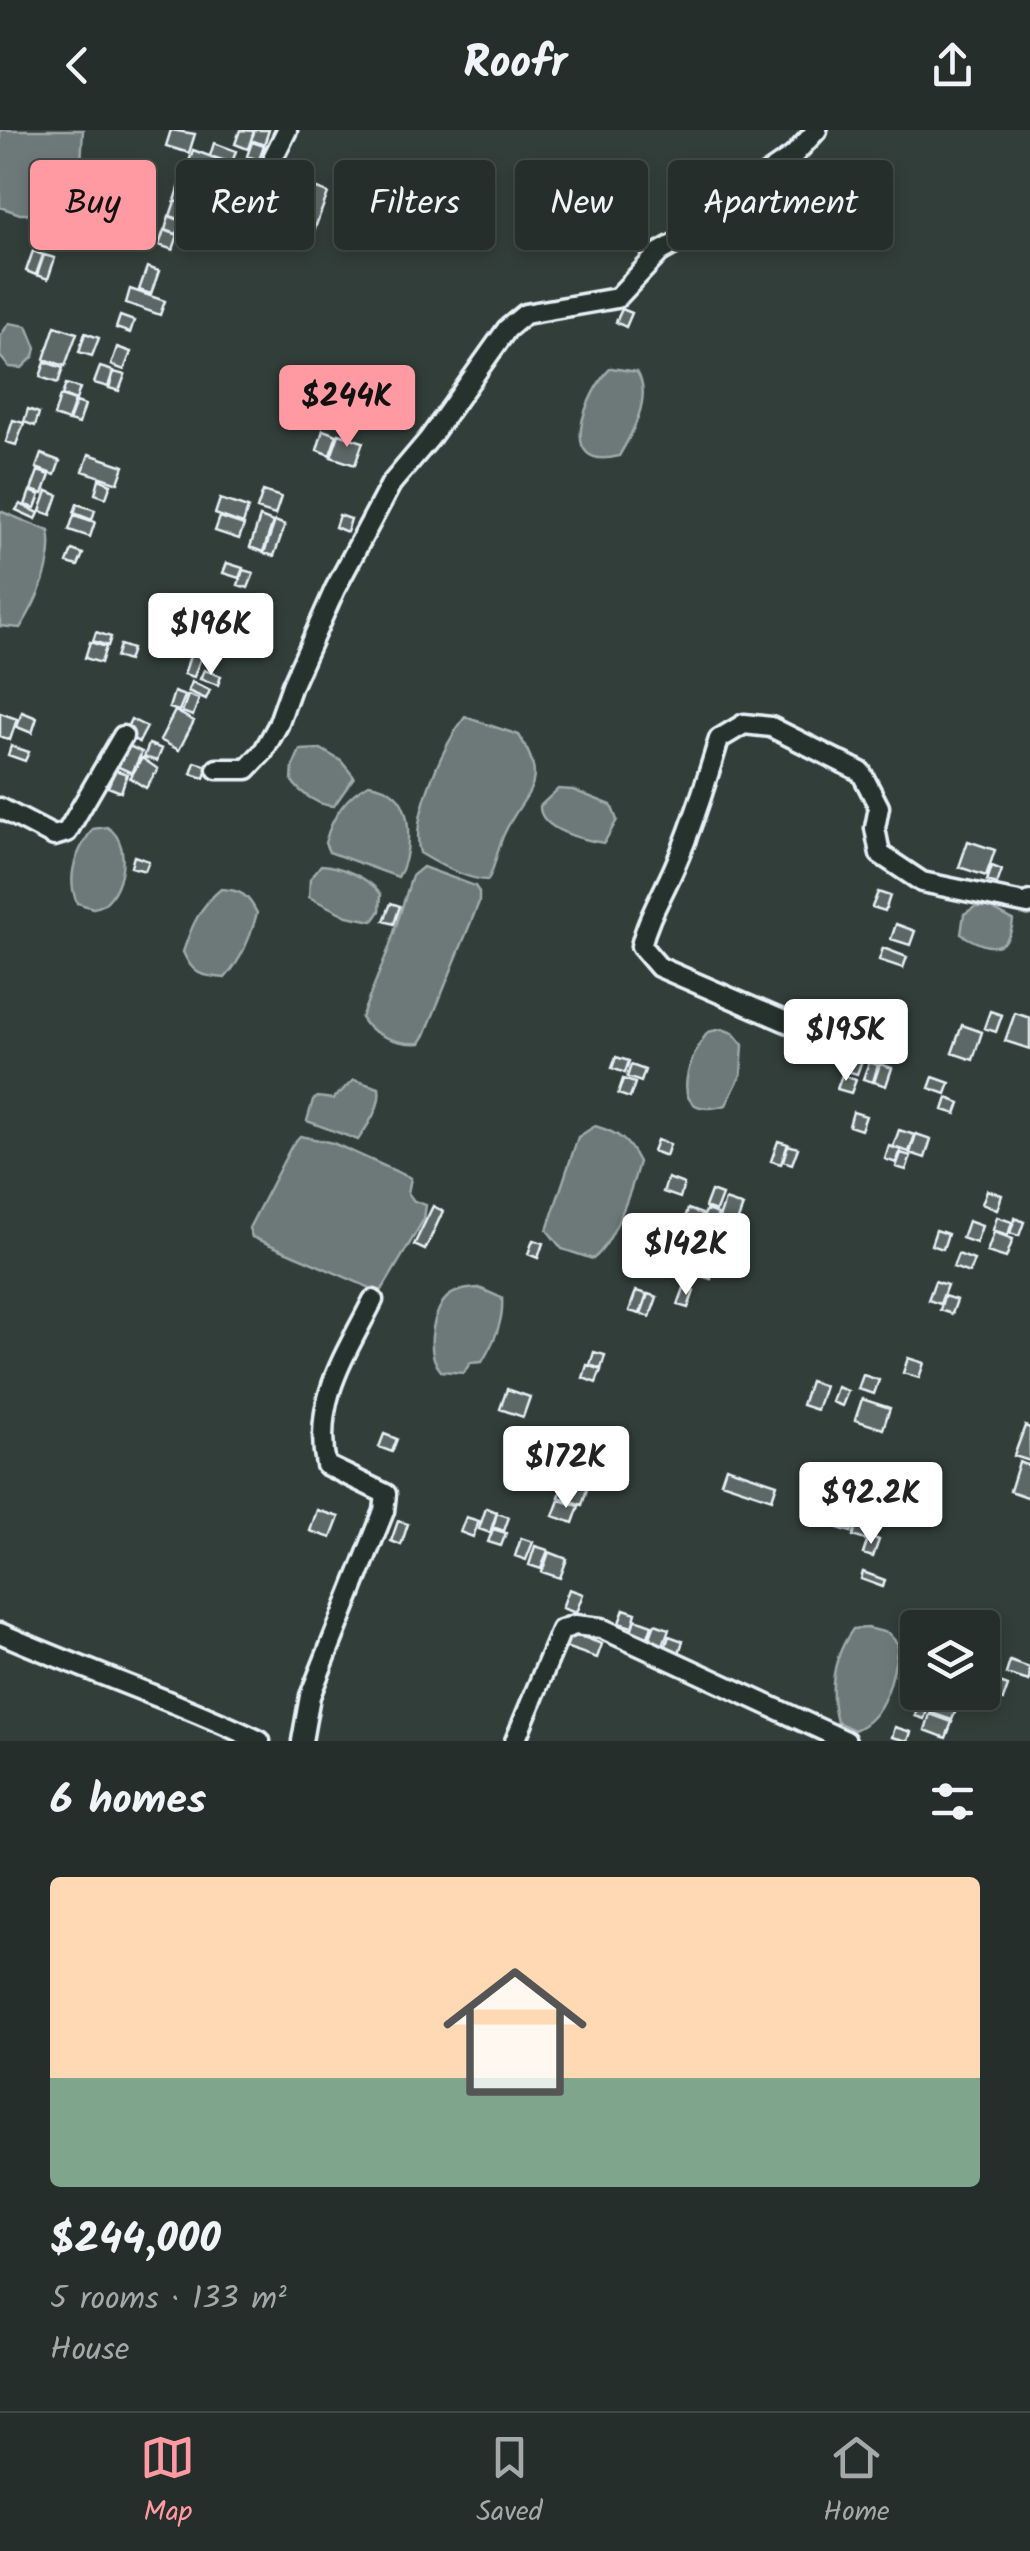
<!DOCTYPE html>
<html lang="en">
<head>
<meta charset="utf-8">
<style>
	body { margin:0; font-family:Kalam,sans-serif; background:#323a37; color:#f1f3f6; height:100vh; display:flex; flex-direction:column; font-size:38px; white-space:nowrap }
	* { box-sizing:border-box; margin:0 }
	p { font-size:32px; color:#a4a8a9 }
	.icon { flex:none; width:55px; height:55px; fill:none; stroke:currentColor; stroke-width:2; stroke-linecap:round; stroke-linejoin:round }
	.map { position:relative; height:1611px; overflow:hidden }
	.side { display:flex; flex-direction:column; background:#262e2b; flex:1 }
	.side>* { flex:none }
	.top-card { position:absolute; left:30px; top:30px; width:970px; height:90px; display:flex; gap:20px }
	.fabs { position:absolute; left:900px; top:1480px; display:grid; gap:20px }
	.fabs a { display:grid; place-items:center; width:100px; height:100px; border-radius:10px; background:#262e2b; box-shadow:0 5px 15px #0003,0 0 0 2px #424a47; font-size:50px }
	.price { position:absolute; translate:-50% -85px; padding:0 22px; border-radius:10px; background:#fff; color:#222; font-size:32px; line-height:65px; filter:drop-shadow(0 2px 5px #0008) }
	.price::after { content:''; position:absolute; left:50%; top:60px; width:30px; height:22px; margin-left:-15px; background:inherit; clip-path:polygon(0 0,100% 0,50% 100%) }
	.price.active { background:#ff9aa2; color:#111 }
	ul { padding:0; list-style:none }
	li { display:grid; align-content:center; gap:20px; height:530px; padding:0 50px }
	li+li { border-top:2px solid #424a47 }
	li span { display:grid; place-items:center; height:310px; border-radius:10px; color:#555 }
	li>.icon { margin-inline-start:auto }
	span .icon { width:180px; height:180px; fill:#fffc; stroke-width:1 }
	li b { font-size:42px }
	h2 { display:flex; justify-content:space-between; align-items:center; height:120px; padding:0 50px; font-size:42px }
	.tag { padding:0 35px; border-radius:10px; background:#262e2b; box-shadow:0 5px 15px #0003,0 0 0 2px #424a47; font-size:35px; line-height:90px }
	.tag.active { background:#ff9aa2; color:#111 }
	header { display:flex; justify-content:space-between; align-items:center; height:130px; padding:0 50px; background:#262e2b; font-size:45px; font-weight:600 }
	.menu { display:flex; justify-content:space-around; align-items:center; height:140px; border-top:2px solid #424a47; background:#262e2b; font-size:28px; color:#a4a8a9 }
	.menu a { display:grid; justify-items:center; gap:5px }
	.menu .active { color:#ff9aa2 }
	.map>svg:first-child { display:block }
</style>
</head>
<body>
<header><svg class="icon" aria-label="back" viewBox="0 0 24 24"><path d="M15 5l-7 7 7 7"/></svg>Roofr<svg class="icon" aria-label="share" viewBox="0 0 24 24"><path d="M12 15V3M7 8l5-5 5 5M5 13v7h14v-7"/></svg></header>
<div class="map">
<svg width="1030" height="1611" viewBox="0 0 1030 1611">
	<rect width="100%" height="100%" fill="#323e39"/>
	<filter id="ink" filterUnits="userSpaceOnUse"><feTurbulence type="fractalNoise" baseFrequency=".01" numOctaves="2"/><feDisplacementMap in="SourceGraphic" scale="20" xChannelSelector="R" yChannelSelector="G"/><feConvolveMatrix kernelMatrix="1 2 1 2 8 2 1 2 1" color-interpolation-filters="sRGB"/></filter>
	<g filter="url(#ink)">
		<path fill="#6d7978" stroke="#9ea9ab" stroke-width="2.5" d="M0 0H83L80 51 73 72 57 84H20L0 77Z
			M9 193 27 196 36 218 34 226 22 238 9 237 0 226 1 205Z
			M611 238 637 242C653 266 632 304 619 326 554 343 586 261 611 238Z
			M0 381 49 401C55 432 37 472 20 498L0 496Z
			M465 587 519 605C551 657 525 659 504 704 497 719 496 735 488 750 468 750 438 734 420 723 410 688 443 616 465 587Z
			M321 619 341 631 354 647 334 676C319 676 300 663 292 651L293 636 300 620Z
			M369 654C381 656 390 659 398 668 413 686 410 729 398 747L329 722 325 713C332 687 345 666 369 654Z
			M558 659 573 660 611 675 617 690 604 713C584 710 539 700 540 676Z
			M107 697C137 715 119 777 93 778 92 778 78 773 77 773 66 747 76 721 93 699Z
			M321 735C341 736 369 748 381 764L380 781 373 791 347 786 309 767 310 749Z
			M423 737 475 756 479 762V772L425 905 420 913C400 915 371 905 361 888L389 818 412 746Z
			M221 759C241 760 248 765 257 783 250 808 242 829 225 848 201 846 193 845 183 822 191 797 200 776 221 759Z
			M975 777H989L1013 790C1009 826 985 819 961 804L964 784Z
			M722 899 733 903 743 915 741 945 726 975C666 992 686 930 708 902Z
			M354 950 379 958C382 976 368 995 358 1010L307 991 313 970 318 967 333 969Z
			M595 996C619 1003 628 1010 639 1032 632 1058 614 1113 593 1129L562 1119 547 1100 578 1007Z
			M300 1006 333 1013 411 1048 408 1063 414 1071 426 1075 424 1089 382 1160H375L252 1107 249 1098 292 1015Z
			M479 1158 502 1168C504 1191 494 1212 482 1232L470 1233 464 1243 441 1241C426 1224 431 1191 443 1172 451 1160 466 1159 479 1158Z
			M868 1498 888 1503 898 1514C894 1545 886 1588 854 1600L837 1592C828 1558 833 1527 853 1499Z"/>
		<path fill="#5c6865" stroke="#e8f1f8" stroke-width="2.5" d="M171 0 195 4 189 23 166 16Z
			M240 0 254 1 248 19 235 14Z
			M255 0H269L264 15 251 10Z
			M252 12 264 16 259 30 247 26Z
			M214 13 236 21 232 33 210 26Z
			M193 20 223 31 216 51 186 40Z
			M271 33 291 40 284 60 264 53Z
			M289 49 328 63 311 109 273 96Z
			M180 55 192 59 187 75 175 71Z
			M99 58 126 67 121 81 95 72Z
			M252 67 273 75 268 90 247 83Z
			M175 71 187 76 182 90 170 86Z
			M247 85 258 88 254 101 243 98Z
			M169 86 182 91 177 104 165 100Z
			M164 100 178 105 173 120 159 115Z
			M33 121 43 125 36 145 26 141Z
			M44 125 55 128 48 149 37 145Z
			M147 137 159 141 151 164 139 160Z
			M130 159 165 171 160 185 126 173Z
			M622 179 632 183 626 197 616 192Z
			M120 186 134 191 130 203 116 198Z
			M55 196 77 203 65 236 44 229Z
			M85 203 99 208 92 226 79 222Z
			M117 217 131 222 124 240 111 235Z
			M45 232 63 238 58 253 40 247Z
			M100 237 113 241 108 257 94 253Z
			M114 242 125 245 119 261 109 258Z
			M66 254 80 258 76 270 62 265Z
			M60 266 75 271 68 291 54 286Z
			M76 272 85 275 79 294 69 291Z
			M28 279 39 283 35 296 24 292Z
			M13 290 24 293 16 315 6 312Z
			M323 300 337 305 330 325 317 320Z
			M339 304 363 312 355 335 331 327Z
			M41 324 60 331 55 345 36 338Z
			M89 324 124 336 118 353 83 341Z
			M38 341 50 345 43 364 31 360Z
			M99 349 111 354 106 368 95 364Z
			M30 361 40 365 35 378 25 375Z
			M47 361 58 365 51 385 40 381Z
			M263 361 281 367 275 385 257 379Z
			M220 369 248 378 243 394 215 384Z
			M20 374 39 383 36 389 16 380Z
			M77 374 95 380 92 390 74 383Z
			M74 385 95 392 90 407 69 400Z
			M339 385 351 389 347 402 335 397Z
			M220 387 244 395 239 409 215 401Z
			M260 387 273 392 263 422 250 417Z
			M275 391 285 395 274 426 264 423Z
			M72 420 83 424 78 436 67 433Z
			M227 433 243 438 239 448 223 443Z
			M243 440 254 443 248 458 238 455Z
			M207 465 216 468 210 485 201 482Z
			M202 483 210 486 203 507 195 504Z
			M210 488 220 491 214 509 204 506Z
			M222 489 234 493 226 516 215 512Z
			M96 502 111 507 108 516 93 511Z
			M90 512 106 517 101 533 85 528Z
			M120 515 132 519 128 531 116 527Z
			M191 523 201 527 194 547 184 544Z
			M204 540 221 546 218 555 200 549Z
			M192 552 210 560 206 569 188 561Z
			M174 562 185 566 179 581 169 578Z
			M188 565 199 569 193 586 182 582Z
			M175 581 194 591 179 620 160 610Z
			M22 582 37 588 32 603 17 597Z
			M0 583 17 589 10 610 0 606Z
			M131 589 147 597 139 612 124 604Z
			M125 614 142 622 132 643 114 635Z
			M149 614 162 619 157 631 144 627Z
			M11 616 29 622 25 631 8 625Z
			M142 628 158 639 146 658 130 648Z
			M195 632 208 636 204 648 191 644Z
			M115 640 127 644 121 662 108 657Z
			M968 711 995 720 986 746 959 737Z
			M134 726 149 731 145 741 131 737Z
			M992 736 1002 740 997 754 987 751Z
			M878 762 890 766 885 781 872 777Z
			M391 773 400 776 394 794 384 791Z
			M896 794 915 801 910 815 891 809Z
			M883 818 907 827 903 838 879 830Z
			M990 881 1002 885 996 902 984 898Z
			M1015 883 1030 888V919L1005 911Z
			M962 895 982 902 973 930 952 923Z
			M854 912 867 917 857 944 844 940Z
			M616 927 629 931 625 943 612 938Z
			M869 932 878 935 873 952 863 949Z
			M880 934 892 938 886 956 874 952Z
			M631 935 645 940 641 952 627 947Z
			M842 945 856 950 851 963 837 959Z
			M933 947 950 953 946 964 929 958Z
			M623 949 635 953 630 968 618 964Z
			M947 968 960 973 956 984 943 980Z
			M853 982 866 986 861 1000 849 996Z
			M899 1000 915 1005 909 1022 893 1017Z
			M916 1004 931 1009 925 1028 910 1023Z
			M657 1010 670 1014 666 1026 653 1021Z
			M778 1011 788 1014 781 1034 771 1031Z
			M788 1015 798 1018 792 1034 783 1031Z
			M889 1016 901 1020 896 1033 885 1029Z
			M901 1023 911 1026 906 1040 896 1037Z
			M668 1048 684 1054 680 1068 663 1062Z
			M987 1060 1002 1065 997 1080 982 1074Z
			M711 1061 722 1065 716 1081 705 1077Z
			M725 1070 743 1076 730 1112 713 1106Z
			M433 1076 443 1081 425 1120 414 1115Z
			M688 1079 702 1084 697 1099 683 1094Z
			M706 1080 718 1084 712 1101 700 1097Z
			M997 1087 1012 1092 1008 1105 993 1100Z
			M1015 1088 1024 1092 1019 1106 1010 1103Z
			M968 1091 982 1096 976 1113 962 1108Z
			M936 1100 948 1104 943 1119 931 1115Z
			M994 1102 1013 1109 1006 1128 987 1122Z
			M533 1110 543 1113 538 1128 528 1124Z
			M709 1113 720 1117 715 1131 704 1128Z
			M958 1124 974 1130 969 1143 953 1137Z
			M693 1127 701 1130 693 1152 685 1149Z
			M703 1131 715 1135 711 1149 698 1145Z
			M935 1151 947 1155 940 1174 928 1170Z
			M684 1158 694 1161 688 1178 678 1175Z
			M636 1161 647 1164 640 1184 629 1181Z
			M648 1164 657 1167 650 1187 641 1184Z
			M944 1166 957 1170 952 1184 940 1180Z
			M594 1222 605 1225 601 1239 590 1235Z
			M908 1228 924 1233 919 1248 903 1243Z
			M587 1235 601 1240 596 1253 583 1248Z
			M863 1245 879 1250 874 1264 858 1259Z
			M810 1251 825 1256 817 1280 802 1275Z
			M837 1257 848 1261 842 1276 832 1272Z
			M507 1259 530 1267 523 1287 500 1279Z
			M862 1269 890 1278 883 1299 855 1290Z
			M1025 1296 1030 1298V1331L1014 1326Z
			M384 1304 397 1309 392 1322 379 1317Z
			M1019 1332 1030 1336V1368L1010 1361Z
			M726 1337 777 1354 772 1369 721 1352Z
			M565 1348 588 1356 582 1375 559 1367Z
			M559 1370 579 1376 573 1393 553 1386Z
			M486 1378 497 1382 490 1403 479 1399Z
			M317 1380 339 1387 331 1408 310 1401Z
			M844 1380 858 1384 851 1402 838 1398Z
			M497 1383 509 1387 504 1401 493 1397Z
			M860 1386 872 1390 865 1410 853 1406Z
			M466 1387 479 1391 473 1407 460 1402Z
			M398 1391 408 1394 401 1415 391 1411Z
			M493 1399 506 1403 501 1416 488 1412Z
			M869 1406 879 1410 873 1427 863 1424Z
			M521 1408 533 1412 526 1430 515 1426Z
			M535 1416 548 1420 541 1439 529 1435Z
			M549 1422 567 1429 560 1448 542 1442Z
			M863 1442 885 1450 883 1457 861 1449Z
			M569 1459 583 1464 576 1483 562 1478Z
			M624 1479 636 1483 632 1497 619 1493Z
			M635 1489 652 1495 648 1507 631 1501Z
			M655 1494 669 1499 663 1515 649 1510Z
			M567 1501 602 1514 597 1528 562 1516Z
			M669 1506 683 1511 679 1523 665 1518Z
			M1010 1531 1030 1538 1029 1551 1006 1544Z
			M997 1552 1008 1556 1003 1570 992 1566Z
			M949 1562 967 1565 961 1580 945 1574Z
			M920 1570 930 1573 924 1589 915 1586Z
			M935 1573 956 1580 952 1590 931 1583Z
			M930 1584 952 1592 946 1608 925 1600Z
			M895 1597 911 1602 908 1611 892 1607Z"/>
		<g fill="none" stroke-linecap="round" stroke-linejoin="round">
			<g stroke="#e8f1f8" stroke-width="25">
				<path id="minor" d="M274 26 287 0
					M217 639H247L263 622 278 595 292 555 335 459 391 354 429 309 507 199 525 184 617 168 660 122 712 93 739 63 793 26 817 0
					M0 678 54 706 67 702 123 606
					M826 909 659 837 641 816C648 787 663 764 675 736 693 695 706 653 719 609L744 594 771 597 861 642 879 677 875 698 880 724 922 752 1028 774 1030 771
					M0 1503C86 1541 175 1570 260 1611
					M302 1611 310 1566 384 1381 386 1364 326 1335C313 1270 345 1226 373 1170
					M515 1611 561 1500 575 1495 601 1498 846 1611"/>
			</g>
			<use href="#minor" stroke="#26332d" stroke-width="18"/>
		</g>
	</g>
</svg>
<div class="fabs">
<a><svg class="icon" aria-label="layers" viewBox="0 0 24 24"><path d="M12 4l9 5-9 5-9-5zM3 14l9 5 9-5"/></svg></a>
</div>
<b class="price active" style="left:347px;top:320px">$244K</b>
<b class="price" style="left:211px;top:548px">$196K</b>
<b class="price" style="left:846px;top:954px">$195K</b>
<b class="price" style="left:686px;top:1168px">$142K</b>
<b class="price" style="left:566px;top:1381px">$172K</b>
<b class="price" style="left:871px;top:1417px">$92.2K</b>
<div class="top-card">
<a class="tag active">Buy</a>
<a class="tag">Rent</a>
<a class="tag">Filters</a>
<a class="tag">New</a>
<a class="tag">Apartment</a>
</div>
</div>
<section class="side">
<h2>6 homes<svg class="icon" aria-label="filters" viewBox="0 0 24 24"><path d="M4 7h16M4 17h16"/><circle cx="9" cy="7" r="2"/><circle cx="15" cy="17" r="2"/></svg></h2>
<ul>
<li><span style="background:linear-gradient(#ffd9b3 65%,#7fa58c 0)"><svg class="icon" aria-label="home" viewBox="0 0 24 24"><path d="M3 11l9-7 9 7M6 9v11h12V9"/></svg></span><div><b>$244,000</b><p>5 rooms · 133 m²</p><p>House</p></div></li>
</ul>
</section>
<nav class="menu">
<a class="active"><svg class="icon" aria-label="map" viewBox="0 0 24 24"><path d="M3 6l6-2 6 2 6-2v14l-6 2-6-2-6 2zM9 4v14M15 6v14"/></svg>Map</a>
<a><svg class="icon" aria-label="saved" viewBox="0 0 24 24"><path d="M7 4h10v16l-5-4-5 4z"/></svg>Saved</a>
<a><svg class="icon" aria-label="home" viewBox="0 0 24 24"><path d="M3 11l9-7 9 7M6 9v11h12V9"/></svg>Home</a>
</nav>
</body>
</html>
